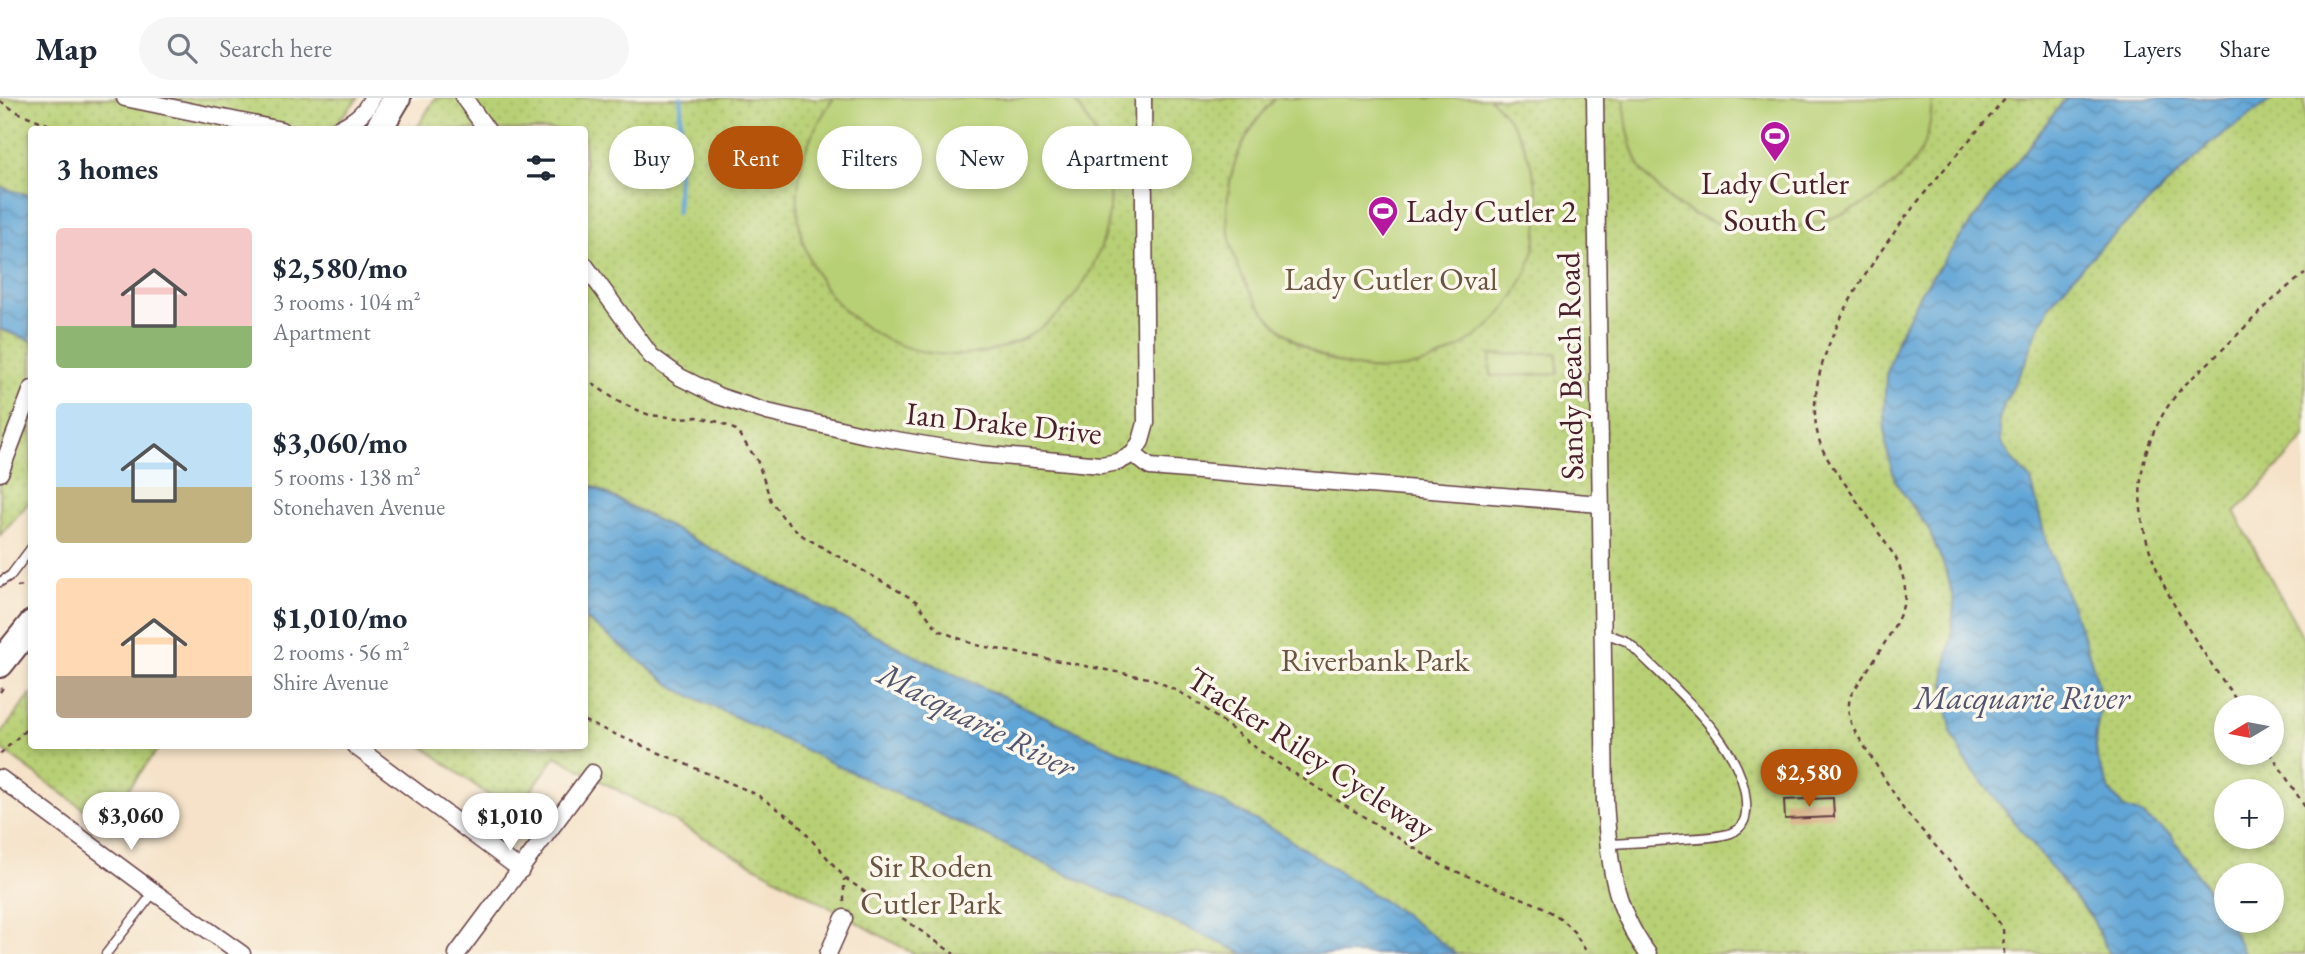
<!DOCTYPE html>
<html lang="en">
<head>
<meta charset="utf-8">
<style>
	body { margin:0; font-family:"EB Garamond",serif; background:#f6f6f7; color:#1f2937; height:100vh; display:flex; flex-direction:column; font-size:26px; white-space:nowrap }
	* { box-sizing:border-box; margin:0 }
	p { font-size:23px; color:#747a83 }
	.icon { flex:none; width:38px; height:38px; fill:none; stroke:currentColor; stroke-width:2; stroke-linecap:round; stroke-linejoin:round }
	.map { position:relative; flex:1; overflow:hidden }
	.sheet { position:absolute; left:28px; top:28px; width:560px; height:623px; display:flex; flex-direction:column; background:#fff; border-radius:7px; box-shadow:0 4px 10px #0003 }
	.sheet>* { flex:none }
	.guide { position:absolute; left:609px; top:28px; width:665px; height:63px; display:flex; gap:14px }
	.needle { width:46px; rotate:260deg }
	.tools { position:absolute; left:2214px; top:597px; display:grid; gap:14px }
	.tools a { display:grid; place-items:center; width:70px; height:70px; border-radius:50%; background:#fff; box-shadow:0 4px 10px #0003; font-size:35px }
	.price { position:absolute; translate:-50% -60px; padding:0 16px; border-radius:24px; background:#fff; color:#222; font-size:23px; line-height:46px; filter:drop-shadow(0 2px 4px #0008) }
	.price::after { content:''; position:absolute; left:50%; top:42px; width:21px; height:16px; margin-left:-10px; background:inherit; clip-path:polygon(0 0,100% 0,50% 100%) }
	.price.selected { background:#b45309; color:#fff }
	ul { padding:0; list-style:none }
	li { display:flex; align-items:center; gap:21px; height:175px; padding:0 28px }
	li span { display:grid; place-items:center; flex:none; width:196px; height:140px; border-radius:7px; color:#555 }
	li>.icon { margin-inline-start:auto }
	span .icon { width:84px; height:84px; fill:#fffc; stroke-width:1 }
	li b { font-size:30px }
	h2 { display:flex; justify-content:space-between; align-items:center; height:84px; padding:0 28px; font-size:30px }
	.chip { padding:0 24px; border-radius:32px; background:#fff; box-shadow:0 4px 10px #0003; font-size:24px; line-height:63px }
	.chip.selected { background:#b45309; color:#fff }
	header { display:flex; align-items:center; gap:42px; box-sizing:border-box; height:98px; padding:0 35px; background:#fff; border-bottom:2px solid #e0e1e3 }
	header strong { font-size:33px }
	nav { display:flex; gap:38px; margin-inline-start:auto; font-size:24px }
	.search { width:490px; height:63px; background:#f6f6f7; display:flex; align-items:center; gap:18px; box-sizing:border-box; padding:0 24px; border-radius:38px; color:#747a83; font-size:26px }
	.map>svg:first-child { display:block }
</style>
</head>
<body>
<header>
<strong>Map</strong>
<div class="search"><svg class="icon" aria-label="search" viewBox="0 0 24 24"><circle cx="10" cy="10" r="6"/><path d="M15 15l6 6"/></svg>Search here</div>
<nav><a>Map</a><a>Layers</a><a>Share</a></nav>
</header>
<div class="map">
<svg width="2305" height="856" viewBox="0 0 2305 856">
	<defs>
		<pattern id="grass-dots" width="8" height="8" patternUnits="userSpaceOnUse" patternTransform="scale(1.75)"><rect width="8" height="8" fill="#b8d075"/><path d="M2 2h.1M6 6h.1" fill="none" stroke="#a0b265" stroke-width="1.8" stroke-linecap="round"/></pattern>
		<pattern id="water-waves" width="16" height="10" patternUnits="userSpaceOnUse" patternTransform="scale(1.75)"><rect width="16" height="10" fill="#60a5d6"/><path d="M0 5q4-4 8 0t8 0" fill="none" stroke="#5186ae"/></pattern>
	</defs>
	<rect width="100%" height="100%" fill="#fbf7ec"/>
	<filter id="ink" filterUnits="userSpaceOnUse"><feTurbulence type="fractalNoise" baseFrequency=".0143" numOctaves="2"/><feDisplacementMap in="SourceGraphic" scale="14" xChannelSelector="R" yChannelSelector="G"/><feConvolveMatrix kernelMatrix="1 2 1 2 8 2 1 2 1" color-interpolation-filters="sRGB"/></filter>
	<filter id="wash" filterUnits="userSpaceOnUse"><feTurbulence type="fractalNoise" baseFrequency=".00686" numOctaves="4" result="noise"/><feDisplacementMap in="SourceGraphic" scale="28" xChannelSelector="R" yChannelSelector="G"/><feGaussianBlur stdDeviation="1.57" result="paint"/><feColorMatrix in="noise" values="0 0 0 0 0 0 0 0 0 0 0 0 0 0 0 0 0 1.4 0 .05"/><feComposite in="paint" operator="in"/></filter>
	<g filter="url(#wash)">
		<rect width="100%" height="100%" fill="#f5e2c8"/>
		<path fill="url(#grass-dots)" stroke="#817850" stroke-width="2" fill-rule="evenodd" d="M0 0H358L332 31 32 32 31 98 0 89Z
			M435 0H2066L1994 93 1921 194 1899 237 1886 278 1912 408 1928 429 1947 475 1954 504 1952 636 1968 667 2092 820 2109 856H1457L1399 813 1278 734 1168 676 911 556 585 384 584 32H416Z
			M2274 0H2305V340L2235 415 2305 543V856H2244L2228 823 2272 822V777H2226V819L2171 737 2139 715 2124 710 2109 692 2097 660 2095 641 2100 611 2046 443 2031 382 2013 363 2001 344 1999 322 2004 306 2026 263 2037 233 2050 207 2071 180 2102 148 2213 44ZM2226 609H2272V654H2226ZM2226 693H2272V738H2226Z
			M0 231 32 243 31 402 0 437Z
			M585 520 676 591 1081 782 1245 856H914L556 658 514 716 422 648H584Z
			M31 596 32 648H160L103 725 0 650V637Z"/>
		<path fill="#b8d075" stroke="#817850" stroke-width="2" d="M834 0H1072C1103 37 1118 91 1104 139 1091 184 1063 221 1020 242 915 292 790 210 798 92 800 57 814 28 834 0Z
			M1276 0H1489C1526 32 1543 86 1537 134 1532 176 1509 216 1474 240 1318 352 1139 140 1276 0Z
			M1624 0H1932C1931 22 1929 42 1916 61 1864 136 1719 160 1656 88 1650 81 1643 75 1639 67 1629 45 1626 24 1624 0Z
			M1557 255 1558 276 1491 278 1490 257Z"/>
		<path fill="url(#water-waves)" stroke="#556280" stroke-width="2" d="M2274 0 2213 44 2102 148 2071 181 2050 207 2037 233 2026 263 2004 306 1999 323 2001 344 2013 363 2031 382 2046 443 2085 543 2098 585 2100 611 2095 641 2097 660 2109 692 2124 710 2139 715 2171 737 2226 819V822L2230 825 2244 856H2109L2092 820 1968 667 1952 636 1945 601V571L1952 537 1954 504 1947 475 1928 430 1896 385 1886 348 1884 315 1886 278 1899 237 1921 194 1994 93 2066 0Z
			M0 89 31 98V243L0 231Z
			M584 384 911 556 1168 676 1278 734 1399 813 1457 856H1245L1081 783 676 591 585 520Z"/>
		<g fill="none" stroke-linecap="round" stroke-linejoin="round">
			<path stroke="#60a5d6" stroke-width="5" d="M677 114 681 0"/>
		</g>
		<g id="blocks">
			<path fill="#cfa06f" d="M1829 672 1830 686 1798 688 1797 673Z
				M1833 700 1834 719 1785 721 1784 702Z"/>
		</g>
	</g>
	<g filter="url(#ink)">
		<use href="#blocks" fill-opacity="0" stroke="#643c43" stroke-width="2"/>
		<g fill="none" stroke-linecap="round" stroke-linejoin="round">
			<g stroke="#643c43" stroke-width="11">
				<path id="service" d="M0 484 11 477 32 449
					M1601 534 1626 543 1632 548C1672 589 1743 645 1746 704 1747 718 1745 729 1731 735 1717 740 1699 740 1683 741 1659 743 1634 745 1609 746
					M106 856 154 794"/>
			</g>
			<g stroke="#643c43" stroke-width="19">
				<path id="minor" d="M125 0 281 32
					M464 0 487 32
					M1595 0 1605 703C1609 761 1612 808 1648 856
					M336 32C352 24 364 17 372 0
					M584 166 651 258 680 279 718 298 767 314 866 337 980 356 1101 367 1118 364 1133 356 1150 369 1600 406
					M1133 356 1141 343 1146 325 1143 0
					M0 375 32 291
					M355 648 521 772
					M0 680 154 794 242 856
					M457 856 592 675
					M828 856 844 820"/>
			</g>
			<g stroke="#643c43" stroke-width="30">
				<path id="trunk" d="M378 32 397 0
					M0 566 32 526"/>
			</g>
			<path stroke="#643c43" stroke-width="2.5" stroke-dasharray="5 5" stroke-linecap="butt" d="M0 3 15 13 62 32
				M584 280 619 304 649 317 679 320 697 319 719 324 736 332 757 362 771 403 785 422 803 438 916 503 938 532 976 547 1153 581 1191 600 1268 659 1443 768 1541 808 1560 820 1574 834 1588 856
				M17 489 32 487
				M0 594 4 588
				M2241 609C2177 515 2093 412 2173 301 2185 284 2204 270 2219 255 2247 228 2273 198 2305 176
				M584 623 756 696 795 723 845 780 954 856
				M2270 654 2305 709
				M0 656 32 626
				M844 803V781
				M2004 856 2003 830 1983 802 1904 712 1853 630C1848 618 1847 609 1851 597 1865 574 1903 524 1905 498 1906 484 1901 473 1896 460 1880 437 1864 413 1848 390 1839 377 1828 364 1822 350 1779 245 1943 73 2006 0"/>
			<use href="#service" stroke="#fff" stroke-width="8"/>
			<use href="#minor" stroke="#fff" stroke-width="16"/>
			<use href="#trunk" stroke="#fff" stroke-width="26"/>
		</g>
	</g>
	<defs>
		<g id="stadium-pin" transform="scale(1.575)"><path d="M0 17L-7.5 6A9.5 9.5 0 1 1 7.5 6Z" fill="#b5179e" stroke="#fbf7ec"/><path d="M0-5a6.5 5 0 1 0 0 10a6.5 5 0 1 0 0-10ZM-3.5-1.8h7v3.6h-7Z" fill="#fff"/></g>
	</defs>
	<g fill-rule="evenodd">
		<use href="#stadium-pin" x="1775" y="38"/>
		<use href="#stadium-pin" x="1383" y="113"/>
	</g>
	<g text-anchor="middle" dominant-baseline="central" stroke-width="7" stroke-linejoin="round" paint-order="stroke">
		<g font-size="32" fill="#4a1f2b" stroke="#fbf7ec">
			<text x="1775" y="85">Lady Cutler<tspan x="1775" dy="37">South C</tspan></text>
			<text x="1406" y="113" text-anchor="start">Lady Cutler 2</text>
		</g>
		<g font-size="32" fill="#6b5441" stroke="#fbf7ec">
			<text x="1391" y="181">Lady Cutler Oval</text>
			<text x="1375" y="562">Riverbank Park</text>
			<text x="931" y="768">Sir Roden<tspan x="931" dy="37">Cutler Park</tspan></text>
		</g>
		<g font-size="32" fill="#4a1f2b" stroke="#fbf7ec">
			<text transform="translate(1570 268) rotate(-91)">Sandy Beach Road</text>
			<text transform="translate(1004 325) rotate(6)">Ian Drake Drive</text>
			<text transform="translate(1311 655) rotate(33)">Tracker Riley Cycleway</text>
		</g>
		<g font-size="33" font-style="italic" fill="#53556f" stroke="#fbf7ec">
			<text x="2022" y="599">Macquarie River</text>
			<text transform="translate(977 622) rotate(27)">Macquarie River</text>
		</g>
	</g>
</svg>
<div class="tools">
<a><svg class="needle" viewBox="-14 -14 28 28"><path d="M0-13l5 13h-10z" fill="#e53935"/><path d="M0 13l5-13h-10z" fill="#747a83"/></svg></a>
<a>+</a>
<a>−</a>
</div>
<b class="price selected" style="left:1809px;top:711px">$2,580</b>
<b class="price" style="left:131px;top:754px">$3,060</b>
<b class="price" style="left:510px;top:755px">$1,010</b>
<div class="guide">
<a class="chip">Buy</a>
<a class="chip selected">Rent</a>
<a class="chip">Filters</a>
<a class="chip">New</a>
<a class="chip">Apartment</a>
</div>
<section class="sheet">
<h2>3 homes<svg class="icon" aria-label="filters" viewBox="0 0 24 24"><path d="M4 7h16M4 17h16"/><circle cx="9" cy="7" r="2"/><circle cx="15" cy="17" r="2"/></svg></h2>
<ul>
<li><span style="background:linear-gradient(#f6c9c9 70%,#8fb573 0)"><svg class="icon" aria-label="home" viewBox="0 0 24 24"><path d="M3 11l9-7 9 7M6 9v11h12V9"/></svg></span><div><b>$2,580/mo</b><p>3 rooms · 104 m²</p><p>Apartment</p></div></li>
<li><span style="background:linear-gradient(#bfe0f5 60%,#c2b280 0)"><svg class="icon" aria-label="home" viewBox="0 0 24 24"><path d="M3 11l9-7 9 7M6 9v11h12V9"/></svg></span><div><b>$3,060/mo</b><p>5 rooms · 138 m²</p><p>Stonehaven Avenue</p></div></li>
<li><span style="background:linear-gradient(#ffd9b3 70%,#b9a48a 0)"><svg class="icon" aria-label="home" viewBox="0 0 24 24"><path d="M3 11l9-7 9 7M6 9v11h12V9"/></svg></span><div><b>$1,010/mo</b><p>2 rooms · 56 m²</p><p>Shire Avenue</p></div></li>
</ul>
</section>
</div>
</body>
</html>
